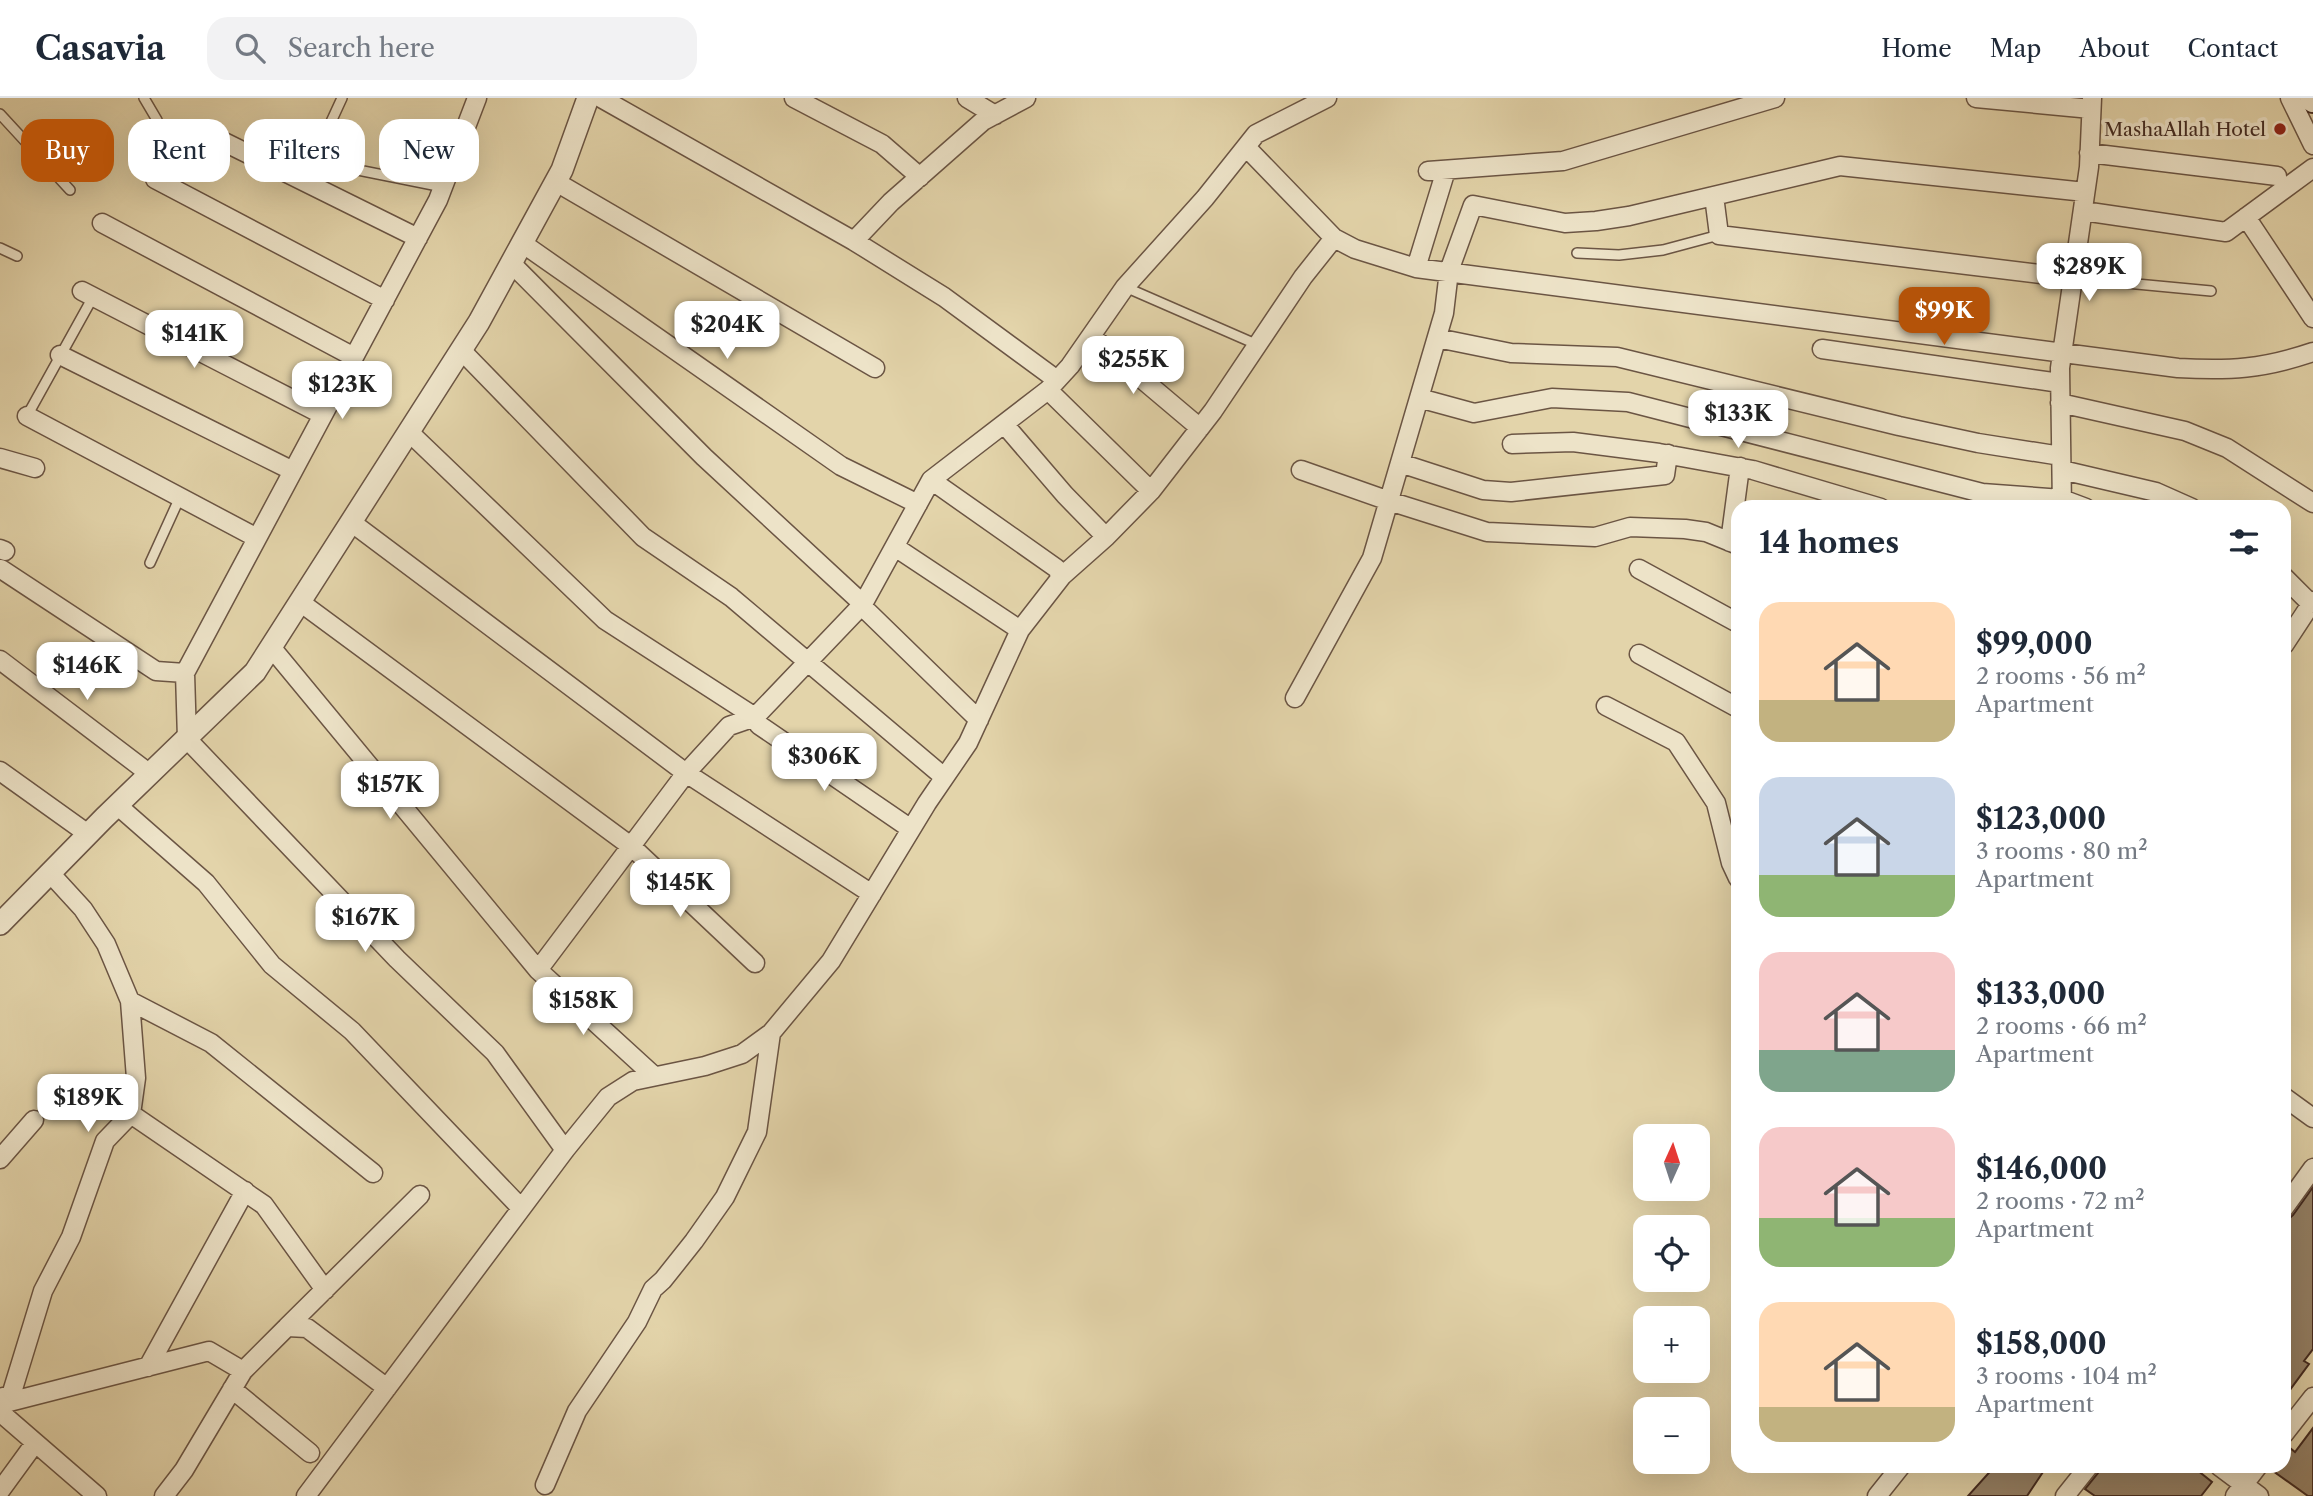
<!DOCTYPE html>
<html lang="en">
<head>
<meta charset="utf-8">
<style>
	body { margin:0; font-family:"Libre Caslon Text",serif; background:#f2f2f3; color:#1f2937; height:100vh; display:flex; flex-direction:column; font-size:26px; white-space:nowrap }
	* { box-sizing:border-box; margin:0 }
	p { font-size:23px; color:#747a83 }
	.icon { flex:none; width:38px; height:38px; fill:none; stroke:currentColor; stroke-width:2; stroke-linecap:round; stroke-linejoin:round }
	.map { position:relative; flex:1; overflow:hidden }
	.panel { position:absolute; left:1731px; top:402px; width:560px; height:973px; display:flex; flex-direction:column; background:#fff; border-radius:21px; box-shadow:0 7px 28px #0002 }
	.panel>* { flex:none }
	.top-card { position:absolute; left:21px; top:21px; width:665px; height:63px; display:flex; gap:14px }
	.needle { width:46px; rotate:3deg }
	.buttons { position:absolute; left:1633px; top:1026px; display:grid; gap:14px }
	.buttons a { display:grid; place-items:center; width:77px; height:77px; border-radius:14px; background:#fff; box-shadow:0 7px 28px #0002; font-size:35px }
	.price { position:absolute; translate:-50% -60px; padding:0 16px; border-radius:14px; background:#fff; color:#222; font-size:23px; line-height:46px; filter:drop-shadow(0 2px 4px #0008) }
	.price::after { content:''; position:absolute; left:50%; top:42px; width:21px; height:16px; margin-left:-10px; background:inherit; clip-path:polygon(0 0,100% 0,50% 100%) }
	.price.active { background:#b45309; color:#fff }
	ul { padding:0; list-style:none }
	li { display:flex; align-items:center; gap:21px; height:175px; padding:0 28px }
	li span { display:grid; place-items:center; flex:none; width:196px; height:140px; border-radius:21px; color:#555 }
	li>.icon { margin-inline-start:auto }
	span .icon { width:84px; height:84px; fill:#fffc; stroke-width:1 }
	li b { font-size:30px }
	h2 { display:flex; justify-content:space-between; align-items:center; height:84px; padding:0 28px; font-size:30px }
	.pill { padding:0 24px; border-radius:21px; background:#fff; box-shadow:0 7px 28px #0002; font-size:24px; line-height:63px }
	.pill.active { background:#b45309; color:#fff }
	header { display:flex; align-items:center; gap:42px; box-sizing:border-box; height:98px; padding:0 35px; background:#fff; border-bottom:2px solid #e0e1e3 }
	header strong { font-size:33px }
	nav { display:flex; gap:38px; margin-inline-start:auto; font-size:24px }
	.search { width:490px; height:63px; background:#f2f2f3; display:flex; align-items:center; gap:18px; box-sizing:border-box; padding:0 24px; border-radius:21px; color:#747a83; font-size:26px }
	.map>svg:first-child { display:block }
</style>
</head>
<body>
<header>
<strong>Casavia</strong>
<div class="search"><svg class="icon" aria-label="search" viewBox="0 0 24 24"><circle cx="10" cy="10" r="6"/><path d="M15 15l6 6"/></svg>Search here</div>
<nav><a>Home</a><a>Map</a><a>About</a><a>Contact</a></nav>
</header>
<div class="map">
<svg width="2313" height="1398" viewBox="0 0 2313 1398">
	<rect width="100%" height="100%" fill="#e3d4aa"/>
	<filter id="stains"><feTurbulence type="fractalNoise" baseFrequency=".00286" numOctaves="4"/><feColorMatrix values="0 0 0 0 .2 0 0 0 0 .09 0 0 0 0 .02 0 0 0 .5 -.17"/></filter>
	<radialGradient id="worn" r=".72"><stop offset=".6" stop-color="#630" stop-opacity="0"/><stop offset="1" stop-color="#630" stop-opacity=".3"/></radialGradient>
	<path fill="#968369" stroke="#432b22" stroke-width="2" d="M2313 1089V1251L2304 1263 2309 1266 2284 1300V1125L2293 1117Z
		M2313 1330V1398H2308L2273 1373 2277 1368H2284V1359L2290 1350 2295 1354Z
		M1995 1368H2047L2027 1398H1968Z
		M2100 1368H2192L2212 1384 2201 1398H2095L2085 1391 2098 1375Z"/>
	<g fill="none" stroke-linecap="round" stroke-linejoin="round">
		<g stroke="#6b5544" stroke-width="12">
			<path id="service" d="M144 0 157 22
				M0 16 70 92
				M313 63 443 89
				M300 82 313 63 342 0
				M0 150 17 158
				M1577 155 1619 157 1663 152 1719 137
				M2073 180 2211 193
				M1125 189 1258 247
				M27 318 93 199
				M150 465 180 399"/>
		</g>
		<g stroke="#6b5544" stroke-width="21">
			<path id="minor" d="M477 0 438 102 185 575 187 641 397 861 495 955 565 1052
				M601 0 854 143 944 199 1057 282
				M794 0 882 46 920 79
				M967 0 995 17
				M1976 0 2091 11
				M2290 0 2313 47
				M214 39 418 140
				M1246 49 1334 140 1355 151 1416 170 2178 270C2230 273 2263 271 2313 254
				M2089 55 2277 78
				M1428 73 1563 63 1775 0
				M155 81 385 202
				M556 84 875 270
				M1714 98 1719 137 2073 180
				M2083 113 2226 134 2313 70
				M2246 119 2313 220
				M102 125 354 259
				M854 143 891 104 983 23 1026 0
				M522 145 841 368 918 406
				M511 165 704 359 863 506
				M1416 170 1446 72
				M82 193 323 317
				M1091 238 1200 330
				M1437 240 1511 255 1617 259 1899 328 1978 345 2061 358
				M1822 251 2060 285
				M461 252 643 439 731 499 944 679
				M60 257 293 373
				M1048 292 1151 393
				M1419 300 1474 315 1552 300 1628 304 1982 395 2062 401 2086 410
				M2060 305 2185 333 2227 350 2313 405
				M27 318 257 440
				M1004 326 1065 397 1106 439
				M409 334 605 522 755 619
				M1512 346 1573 344 1659 355 1753 372 1881 410
				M0 360 35 370
				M1400 365 1483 392 1511 394 1665 377 1668 356
				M1301 372 1389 403 1487 434 1595 439 1630 429 1685 431 1706 434 1738 447
				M2062 372 2156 394 2192 410
				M931 382 1056 470 1062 478
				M2062 410 2060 270 2089 69 2092 0
				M351 424 686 675 872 796
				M1730 444 1740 369
				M895 449 1020 532
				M0 451 5 453
				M1 471 156 573 185 575
				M1639 471 1738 525
				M2284 479 2311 506
				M300 504 632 749 755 865
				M868 514 979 622
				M2284 547 2313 503
				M271 549 538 872 654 978
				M1639 556 1738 610
				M0 562 150 676
				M1295 600 1372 460 1444 215 1449 173 1473 107 1565 125 1596 123 1629 118 1840 68 2085 94
				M1606 608 1676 644 1716 705 1731 765 1738 780
				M759 627 911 731
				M0 673 88 736
				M117 707 206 785 272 867 352 933 521 1110
				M538 872 686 675 729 628 755 619 863 506 931 382 1048 292 1070 268 1125 189 1205 100 1256 36 1327 0
				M130 903 211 945 373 1075
				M2284 999 2313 1020
				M131 1016 264 1107 325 1192
				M0 1061 34 1022
				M2284 1110 2313 1070
				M287 1229 420 1097
				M148 1269 245 1093
				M232 1291 310 1355
				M3 1299 9 1304 209 1253 243 1273 287 1229 307 1230 387 1290
				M0 1307 9 1304 43 1193 71 1139 105 1043 131 1016 136 980 130 903 106 846 83 811 50 775
				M0 1314 97 1398
				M2284 1336 2313 1299
				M2219 1368 2259 1398
				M545 1387 577 1313 637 1224 653 1191 663 1182 694 1143 725 1099 757 1034 771 935
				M0 1393 35 1345
				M164 1398 184 1372 243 1273
				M306 1398 565 1052 608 999 633 983 705 968 742 956 771 935 831 863 927 705 968 645 1020 532 1062 478 1106 439 1151 393 1213 313 1303 179 1334 140
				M1877 1398 1901 1368
				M2065 1398 2089 1368
				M2235 1398 2258 1368"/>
		</g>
		<g stroke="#6b5544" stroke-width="24">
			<path id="tertiary" d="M0 826 104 720 255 574 479 224 562 72 588 0"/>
		</g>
		<g stroke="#432b22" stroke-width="28">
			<path id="secondary" d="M2312 0 2313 2"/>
		</g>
		<use href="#service" stroke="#ede3c8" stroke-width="9"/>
		<use href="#minor" stroke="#ede3c8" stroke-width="18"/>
		<use href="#tertiary" stroke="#ede3c8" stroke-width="21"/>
		<use href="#secondary" stroke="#ede3c8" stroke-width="24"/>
	</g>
	<circle fill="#8f2418" stroke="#ede3c8" stroke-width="2.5" cx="2280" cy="31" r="7"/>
	<g text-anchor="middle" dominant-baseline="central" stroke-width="7" stroke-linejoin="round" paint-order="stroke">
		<g font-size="19" fill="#432b22" stroke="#ede3c8" text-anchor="end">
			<text x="2266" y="31">MashaAllah Hotel</text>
		</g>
	</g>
	<rect width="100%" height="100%" filter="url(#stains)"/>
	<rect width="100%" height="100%" fill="url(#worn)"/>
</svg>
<div class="buttons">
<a><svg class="needle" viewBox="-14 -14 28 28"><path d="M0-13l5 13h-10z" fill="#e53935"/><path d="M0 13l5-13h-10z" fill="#747a83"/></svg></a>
<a><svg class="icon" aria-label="locate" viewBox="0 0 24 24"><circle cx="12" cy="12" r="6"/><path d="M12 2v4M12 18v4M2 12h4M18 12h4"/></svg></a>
<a>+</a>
<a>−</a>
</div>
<b class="price" style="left:2089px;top:205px">$289K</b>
<b class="price active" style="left:1944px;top:249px">$99K</b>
<b class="price" style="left:727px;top:263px">$204K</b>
<b class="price" style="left:194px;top:272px">$141K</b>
<b class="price" style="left:1133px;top:298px">$255K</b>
<b class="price" style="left:342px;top:323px">$123K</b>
<b class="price" style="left:1738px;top:352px">$133K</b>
<b class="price" style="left:87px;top:604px">$146K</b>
<b class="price" style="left:824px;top:695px">$306K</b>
<b class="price" style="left:390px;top:723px">$157K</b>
<b class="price" style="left:680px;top:821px">$145K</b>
<b class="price" style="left:365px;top:856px">$167K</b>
<b class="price" style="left:583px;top:939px">$158K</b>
<b class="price" style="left:88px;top:1036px">$189K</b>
<div class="top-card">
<a class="pill active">Buy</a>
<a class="pill">Rent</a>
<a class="pill">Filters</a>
<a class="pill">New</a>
</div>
<section class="panel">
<h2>14 homes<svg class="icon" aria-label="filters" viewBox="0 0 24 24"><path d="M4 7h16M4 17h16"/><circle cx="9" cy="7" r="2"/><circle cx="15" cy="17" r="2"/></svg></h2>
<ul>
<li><span style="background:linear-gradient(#ffd9b3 70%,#c2b280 0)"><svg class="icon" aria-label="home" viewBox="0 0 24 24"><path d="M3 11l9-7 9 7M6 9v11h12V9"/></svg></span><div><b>$99,000</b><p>2 rooms · 56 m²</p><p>Apartment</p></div></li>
<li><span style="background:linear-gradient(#c9d6e8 70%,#8fb573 0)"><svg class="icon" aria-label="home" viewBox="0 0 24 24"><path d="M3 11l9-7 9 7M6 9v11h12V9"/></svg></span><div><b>$123,000</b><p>3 rooms · 80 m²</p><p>Apartment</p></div></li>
<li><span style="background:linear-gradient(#f6c9c9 70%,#7fa58c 0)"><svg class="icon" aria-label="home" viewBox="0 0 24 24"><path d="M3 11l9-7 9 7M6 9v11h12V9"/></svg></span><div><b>$133,000</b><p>2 rooms · 66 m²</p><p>Apartment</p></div></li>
<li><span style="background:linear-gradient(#f6c9c9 65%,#8fb573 0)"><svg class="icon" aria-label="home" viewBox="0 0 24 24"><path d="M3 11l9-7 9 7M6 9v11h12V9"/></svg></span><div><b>$146,000</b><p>2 rooms · 72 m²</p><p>Apartment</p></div></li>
<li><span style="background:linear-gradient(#ffd9b3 75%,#c2b280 0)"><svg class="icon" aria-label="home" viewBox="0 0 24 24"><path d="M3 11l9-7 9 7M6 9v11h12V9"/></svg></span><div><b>$158,000</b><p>3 rooms · 104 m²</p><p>Apartment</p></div></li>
</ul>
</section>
</div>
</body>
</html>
